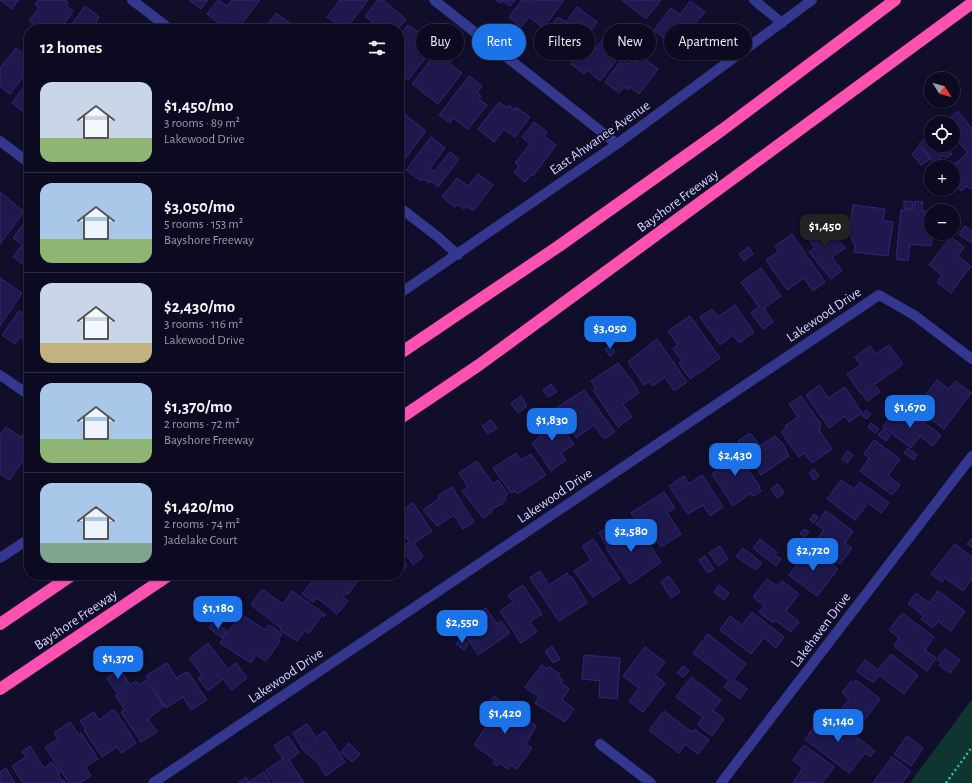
<!DOCTYPE html>
<html lang="en">
<head>
<meta charset="utf-8">
<style>
	body { margin:0; font-family:"Alegreya Sans",sans-serif; background:#151329; color:#f1f3f6; height:100vh; display:flex; flex-direction:column; font-size:15px; white-space:nowrap }
	* { box-sizing:border-box; margin:0 }
	p { font-size:13px; color:#9a9aa5 }
	.icon { flex:none; width:22px; height:22px; fill:none; stroke:currentColor; stroke-width:2; stroke-linecap:round; stroke-linejoin:round }
	.map { position:relative; flex:1; overflow:hidden }
	.panel { position:absolute; left:24px; top:24px; width:380px; height:556px; display:flex; flex-direction:column; background:#0c0a20; border-radius:16px; box-shadow:0 1px 3px #0004,0 0 0 1px #2c2b3e }
	.panel>* { flex:none }
	.banner { position:absolute; left:416px; top:24px; width:380px; height:36px; display:flex; gap:8px }
	.needle { width:26px; rotate:127deg }
	.buttons { position:absolute; left:924px; top:72px; display:grid; gap:8px }
	.buttons a { display:grid; place-items:center; width:36px; height:36px; border-radius:50%; background:#0c0a20; box-shadow:0 1px 3px #0004,0 0 0 1px #2c2b3e; font-size:20px }
	.price { position:absolute; translate:-50% -34px; padding:0 9px; border-radius:8px; background:#1a73e8; color:#fff; font-size:13px; line-height:26px; filter:drop-shadow(0 1px 2px #0008) }
	.price::after { content:''; position:absolute; left:50%; top:24px; width:12px; height:9px; margin-left:-6px; background:inherit; clip-path:polygon(0 0,100% 0,50% 100%) }
	.price.active { background:#222; color:#fff }
	ul { padding:0; list-style:none }
	li { display:flex; align-items:center; gap:12px; height:100px; padding:0 16px }
	li+li { border-top:1px solid #2c2b3e }
	li span { display:grid; place-items:center; flex:none; width:112px; height:80px; border-radius:12px; color:#555 }
	li>.icon { margin-inline-start:auto }
	span .icon { width:48px; height:48px; fill:#fffc; stroke-width:1 }
	li b { font-size:17px }
	h2 { display:flex; justify-content:space-between; align-items:center; height:48px; padding:0 16px; font-size:17px }
	.tag { padding:0 14px; border-radius:18px; background:#0c0a20; box-shadow:0 1px 3px #0004,0 0 0 1px #2c2b3e; font-size:14px; line-height:36px }
	.tag.active { background:#1a73e8; color:#fff }
	.map>svg:first-child { display:block }
</style>
</head>
<body>
<div class="map">
<svg width="972" height="783" viewBox="0 0 972 783">
	<rect width="100%" height="100%" fill="#100e2a"/>
	<path fill="#103531" d="M972 699V783H910Z"/>
	<path fill="#1e184d" stroke="#32277b" d="M0 0H19L12 9Z
		M38 0H65L68 2 66 5 73 11 60 29H40L29 21 39 8 35 5Z
		M189 0H208L201 9Z
		M218 0 227 6 232 0H260L237 29H234L223 21 221 25 207 14Z
		M340 0H368L346 29 327 17Z
		M378 0H383L406 19 398 29H366L372 22 365 16Z
		M496 0H515L510 6 503 1 501 3Z
		M522 0H530L533 2 535 0H564L543 28 529 17 521 27 509 17Z
		M622 0H661L646 19Z
		M690 1 705 12 694 25 702 32 685 54 654 30 671 8 680 15Z
		M85 6 99 17 96 22 105 29H80L72 24Z
		M577 7 597 22 572 55 546 32 558 17 566 22Z
		M276 13 295 27 293 29H252L257 23 264 29Z
		M408 25 422 35 417 41 431 51 408 80 399 74V37Z
		M607 34 625 49 600 81 587 70 584 74 571 64 583 48 591 54Z
		M16 48 29 58V69L10 94 0 86V68Z
		M439 49 453 59 449 63 462 73 438 104 412 84Z
		M641 56 658 69 639 94 630 87 628 90 624 87 619 93 605 82 622 59 629 64 633 59 636 62Z
		M469 76 482 86 477 92 481 96 479 99 487 105 468 129 453 118 450 123 439 115Z
		M23 88 29 92V111L26 114 12 103Z
		M499 102 507 108 509 105 515 110 516 107 530 117 515 137 504 129 494 142 478 129Z
		M399 110 426 131 400 165 399 164Z
		M958 111 972 129V188L970 189 967 186 961 191 953 181V167H951L968 153 953 135V123H944Z
		M534 122 547 132 544 136 556 145 533 176 531 174 525 182 514 172 519 166 515 163 530 144 522 137Z
		M931 134V145H945L952 154 946 158 944 155 934 163 919 144Z
		M431 137 445 148 430 168 434 172 450 152 459 159 438 187 431 181 429 183 423 179 421 181 406 170Z
		M920 146 930 159 921 165 912 154Z
		M478 174 493 185 473 211 466 206 464 209 457 204 455 207 442 197 457 178 468 186Z
		M0 192 24 212 0 244Z
		M904 201 913 202 912 209 904 208Z
		M915 201 923 202 922 211 931 212V233H933L931 246 910 244 908 261 896 259 901 210H914Z
		M853 205 885 209 883 221 893 222 888 256 854 252 855 244H854L849 232Z
		M29 216V269L13 257 22 245 13 238Z
		M824 220 845 248 832 257 842 271 831 279 809 252 815 248 805 234Z
		M965 226 972 231V244L959 234Z
		M792 234 825 282 813 291 804 278 787 290 766 260 779 251 775 246Z
		M951 237 964 247 958 256 971 266 951 293 937 282 942 275 929 265Z
		M749 247 753 254 744 261 739 254Z
		M761 268 781 296 764 308 773 322 763 329 751 313 759 307 741 282Z
		M0 278 22 293 0 326Z
		M735 305 754 332 739 343 733 335 720 345 700 317 712 309 718 317Z
		M19 311 28 317 29 316V339L28 338 25 341 20 337 15 344 2 335Z
		M690 316 720 358 690 379 679 363 682 361 673 349 678 345 668 331Z
		M657 339 687 382 674 391 665 377 653 386 649 381 644 385 628 362Z
		M610 345 615 352 610 356 605 349Z
		M889 345 903 364 861 394 847 374 861 365 855 357 870 346 876 354Z
		M618 363 633 382 639 393 623 404 632 417 618 427 593 390 596 388 591 381Z
		M937 380 949 389 955 381 971 393 944 429 928 417 934 409 922 400Z
		M551 384 557 392 548 397 543 390Z
		M820 385 828 398 845 387 862 413 849 422 845 416 829 428 806 395Z
		M876 386 880 392 867 401 863 395Z
		M584 390 615 432 604 439 594 425 576 438 555 409Z
		M521 396 527 406 518 413 511 403Z
		M801 396 821 424 819 430 832 449 812 463 804 453 799 457 781 432 786 428 785 426 798 417 789 404Z
		M897 408 917 423 920 419 941 435 933 446 920 436 911 448 883 427Z
		M866 410 871 414 867 419 862 415Z
		M553 414 574 444 561 453 566 460 551 471 532 443 540 437 533 427Z
		M491 420 497 428 488 434 482 426Z
		M871 423 879 429 875 433 868 427Z
		M6 427 21 437 22 435 29 440V453L9 480 0 474V435Z
		M883 429 890 435 886 441 878 435Z
		M750 433 760 446 775 436 783 444 789 456 761 475 738 441Z
		M874 440 900 459 888 475 900 485 892 495 860 471 869 458 864 454Z
		M731 444 760 487 759 488 761 491 753 496 751 493 733 506 712 474 727 463 719 452Z
		M908 448 917 455 914 460 904 453Z
		M847 451 853 455 847 463 842 459Z
		M516 453 521 460 531 454 546 475 517 494 515 491 511 493 493 468Z
		M477 461 493 484 498 480 508 494 505 496 506 499 502 504 491 509 492 512 483 518 462 491 468 487 459 473Z
		M814 469 819 476 814 480 809 473Z
		M702 475 723 507 710 516 703 505 688 514 669 486 684 476 689 484Z
		M841 480 854 489 860 482 889 503 881 513 868 503 855 520 827 499Z
		M778 484 784 493 777 498 771 489Z
		M452 487 474 522 463 529 454 515 437 526 423 510 440 498 438 496Z
		M664 492 675 508 667 513 681 534 661 547 646 525 641 528 631 513Z
		M413 503 432 531 414 543 423 557 413 565 401 548 409 542 399 527V513Z
		M826 511 853 531 845 543 852 548 840 564 813 544 824 530 816 524Z
		M814 514 818 517 814 523 810 520Z
		M610 525 619 539 632 531 634 533 639 529 661 562 630 584 606 548 608 547 599 533Z
		M804 529 809 532 805 537 800 534Z
		M972 538V548L967 544Z
		M593 539 620 579 593 597 574 571 591 560 582 546Z
		M760 539 777 552 775 555 781 559 776 566 753 548Z
		M955 544 972 557V579L963 591 945 578 942 582 931 574Z
		M720 546 728 559 718 566 709 553Z
		M810 547 838 569 817 596 789 575Z
		M743 548 762 563 756 570 736 557Z
		M399 553 407 566 399 573Z
		M705 556 714 569 708 573 699 560Z
		M540 571 549 585 567 573 570 578 572 577 587 603 559 621 530 578Z
		M317 575H360L358 578 359 579 348 594 347 593 343 597 348 601 337 614 317 598 313 602 302 594Z
		M669 576 680 592 671 598 661 582Z
		M767 579 777 586 782 581 799 594 786 611 799 622 791 632 775 620 773 623 759 612 764 606 753 597Z
		M523 585 542 614 530 622 537 632 521 643 500 611 513 602 508 595Z
		M719 585 729 593 724 600 714 592Z
		M262 589 283 604 292 591 326 615 324 617 322 615 309 633 305 630 297 641 280 630 281 628 251 605Z
		M938 591 965 611 951 631 938 621 933 628 921 619 924 616 908 604 916 593 929 603Z
		M234 596 240 600 234 609 228 605Z
		M486 608 497 624 501 621 510 633 478 655 459 626Z
		M752 612 784 637 776 648 764 638 751 654 720 630 730 616 742 625Z
		M902 613 934 637 925 650 936 658 927 671 894 646 899 638 889 630Z
		M241 614 265 630 269 625 282 634 278 640 280 641 266 661 256 655 251 663 220 643Z
		M213 622 227 631 222 638 209 628Z
		M708 634 746 664 734 679 747 689 740 699 724 687 729 680 693 653Z
		M460 638 468 644 464 650 456 644Z
		M208 643 228 669 236 663 247 678 232 690 223 679 208 691 198 678 202 675 189 658Z
		M552 646 560 659 553 663 545 651Z
		M645 647 665 662 655 675 665 683 643 712 629 701 639 688 623 676Z
		M945 649 960 660 950 673 939 665 941 663 937 659Z
		M891 654 918 675 904 694 879 675 873 683 857 671 865 660 878 670Z
		M584 655 620 658 617 699 599 697 600 681 582 679Z
		M167 663 177 679 178 677 186 672H188L207 700 191 710 183 697 166 708 146 676Z
		M542 665 547 669 549 667 560 674 558 676 563 680 561 683 569 689 562 700 574 709 565 722 535 703 539 697 525 687Z
		M683 666 689 671 683 677 677 673Z
		M120 669 129 683 116 692 107 678Z
		M691 677 721 700 713 710 724 719 712 736 698 725 703 717 676 697Z
		M146 680 164 706 148 719 157 732 141 742 121 712 125 710 115 695 136 681 139 685Z
		M856 680 880 699 860 726 840 711 849 699 842 693 851 681 854 683Z
		M494 696 536 726 526 744 532 748 517 769 511 765 508 769 499 763 497 766 493 763 495 760 474 745 490 721 481 714Z
		M114 709 136 743 121 753 117 747 102 757 84 730 86 729 80 721 94 712 99 720Z
		M664 711 692 732 694 729 709 740 698 754 685 744 679 753 649 730Z
		M825 713 875 751 870 757 865 753 849 773 805 739Z
		M70 722 79 735 81 733 98 759 85 767 91 776 80 783H69L45 747 58 739 54 733Z
		M307 724 316 737 325 731 345 762 326 776 317 762 303 750 293 733Z
		M288 736 299 753 289 760 304 783H274L266 770 283 759 274 746Z
		M907 736 923 748 911 766 894 754Z
		M349 743 360 754 352 762 341 752Z
		M804 745 834 767 822 783 793 782 803 768 793 760Z
		M30 746 44 768 52 762 60 773 58 775 62 781 64 780 66 783H23L12 766 26 757 22 752Z
		M892 757 911 771 902 783H873Z
		M6 768 15 783H0V772Z
		M264 772 271 783H238L246 777 249 782Z"/>
	<g fill="none" stroke-linecap="round" stroke-linejoin="round">
		<path stroke="#23c7b1" stroke-width="2.5" stroke-dasharray="2 3" stroke-linecap="butt" d="M946 783 972 747"/>
		<path stroke="#34378e" stroke-width="10" d="M132 0 170 29
			M434 0 617 144
			M754 0 782 23
			M0 141 29 163
			M399 207 438 237 458 255
			M0 375 29 395
			M600 744 651 783
			M153 783 879 295 914 315 972 359
			M721 783 972 456"/>
		<path stroke="#34378e" stroke-width="10" d="M399 294 617 144 812 0
			M0 558 29 539"/>
		<path stroke="#ff51b1" stroke-width="12" d="M399 354 559 246 722 130 895 0
			M399 419 479 365 972 3
			M0 624 72 575
			M0 689 169 575"/>
	</g>
	<g text-anchor="middle" dominant-baseline="central" stroke-width="3.5" stroke-linejoin="round" paint-order="stroke">
		<g font-size="14" fill="#d8d6ff" stroke="#100e2a">
			<text transform="translate(600 138) rotate(-35)">East Ahwanee Avenue</text>
			<text transform="translate(678 201) rotate(-36)">Bayshore Freeway</text>
			<text transform="translate(824 315) rotate(-34)">Lakewood Drive</text>
			<text transform="translate(555 496) rotate(-34)">Lakewood Drive</text>
			<text transform="translate(76 620) rotate(-34)">Bayshore Freeway</text>
			<text transform="translate(821 630) rotate(-53)">Lakehaven Drive</text>
			<text transform="translate(286 676) rotate(-34)">Lakewood Drive</text>
		</g>
	</g>
</svg>
<div class="buttons">
<a><svg class="needle" viewBox="-14 -14 28 28"><path d="M0-13l5 13h-10z" fill="#e53935"/><path d="M0 13l5-13h-10z" fill="#9a9aa5"/></svg></a>
<a><svg class="icon" aria-label="locate" viewBox="0 0 24 24"><circle cx="12" cy="12" r="6"/><path d="M12 2v4M12 18v4M2 12h4M18 12h4"/></svg></a>
<a>+</a>
<a>−</a>
</div>
<b class="price active" style="left:825px;top:248px">$1,450</b>
<b class="price" style="left:610px;top:350px">$3,050</b>
<b class="price" style="left:910px;top:429px">$1,670</b>
<b class="price" style="left:552px;top:442px">$1,830</b>
<b class="price" style="left:735px;top:477px">$2,430</b>
<b class="price" style="left:631px;top:553px">$2,580</b>
<b class="price" style="left:813px;top:572px">$2,720</b>
<b class="price" style="left:218px;top:630px">$1,180</b>
<b class="price" style="left:462px;top:644px">$2,550</b>
<b class="price" style="left:118px;top:680px">$1,370</b>
<b class="price" style="left:505px;top:735px">$1,420</b>
<b class="price" style="left:838px;top:743px">$1,140</b>
<div class="banner">
<a class="tag">Buy</a>
<a class="tag active">Rent</a>
<a class="tag">Filters</a>
<a class="tag">New</a>
<a class="tag">Apartment</a>
</div>
<section class="panel">
<h2>12 homes<svg class="icon" aria-label="filters" viewBox="0 0 24 24"><path d="M4 7h16M4 17h16"/><circle cx="9" cy="7" r="2"/><circle cx="15" cy="17" r="2"/></svg></h2>
<ul>
<li><span style="background:linear-gradient(#c9d6e8 70%,#8fb573 0)"><svg class="icon" aria-label="home" viewBox="0 0 24 24"><path d="M3 11l9-7 9 7M6 9v11h12V9"/></svg></span><div><b>$1,450/mo</b><p>3 rooms · 89 m²</p><p>Lakewood Drive</p></div></li>
<li><span style="background:linear-gradient(#a9c7e8 70%,#8fb573 0)"><svg class="icon" aria-label="home" viewBox="0 0 24 24"><path d="M3 11l9-7 9 7M6 9v11h12V9"/></svg></span><div><b>$3,050/mo</b><p>5 rooms · 153 m²</p><p>Bayshore Freeway</p></div></li>
<li><span style="background:linear-gradient(#c9d6e8 75%,#c2b280 0)"><svg class="icon" aria-label="home" viewBox="0 0 24 24"><path d="M3 11l9-7 9 7M6 9v11h12V9"/></svg></span><div><b>$2,430/mo</b><p>3 rooms · 116 m²</p><p>Lakewood Drive</p></div></li>
<li><span style="background:linear-gradient(#a9c7e8 70%,#8fb573 0)"><svg class="icon" aria-label="home" viewBox="0 0 24 24"><path d="M3 11l9-7 9 7M6 9v11h12V9"/></svg></span><div><b>$1,370/mo</b><p>2 rooms · 72 m²</p><p>Bayshore Freeway</p></div></li>
<li><span style="background:linear-gradient(#a9c7e8 75%,#7fa58c 0)"><svg class="icon" aria-label="home" viewBox="0 0 24 24"><path d="M3 11l9-7 9 7M6 9v11h12V9"/></svg></span><div><b>$1,420/mo</b><p>2 rooms · 74 m²</p><p>Jadelake Court</p></div></li>
</ul>
</section>
</div>
</body>
</html>
